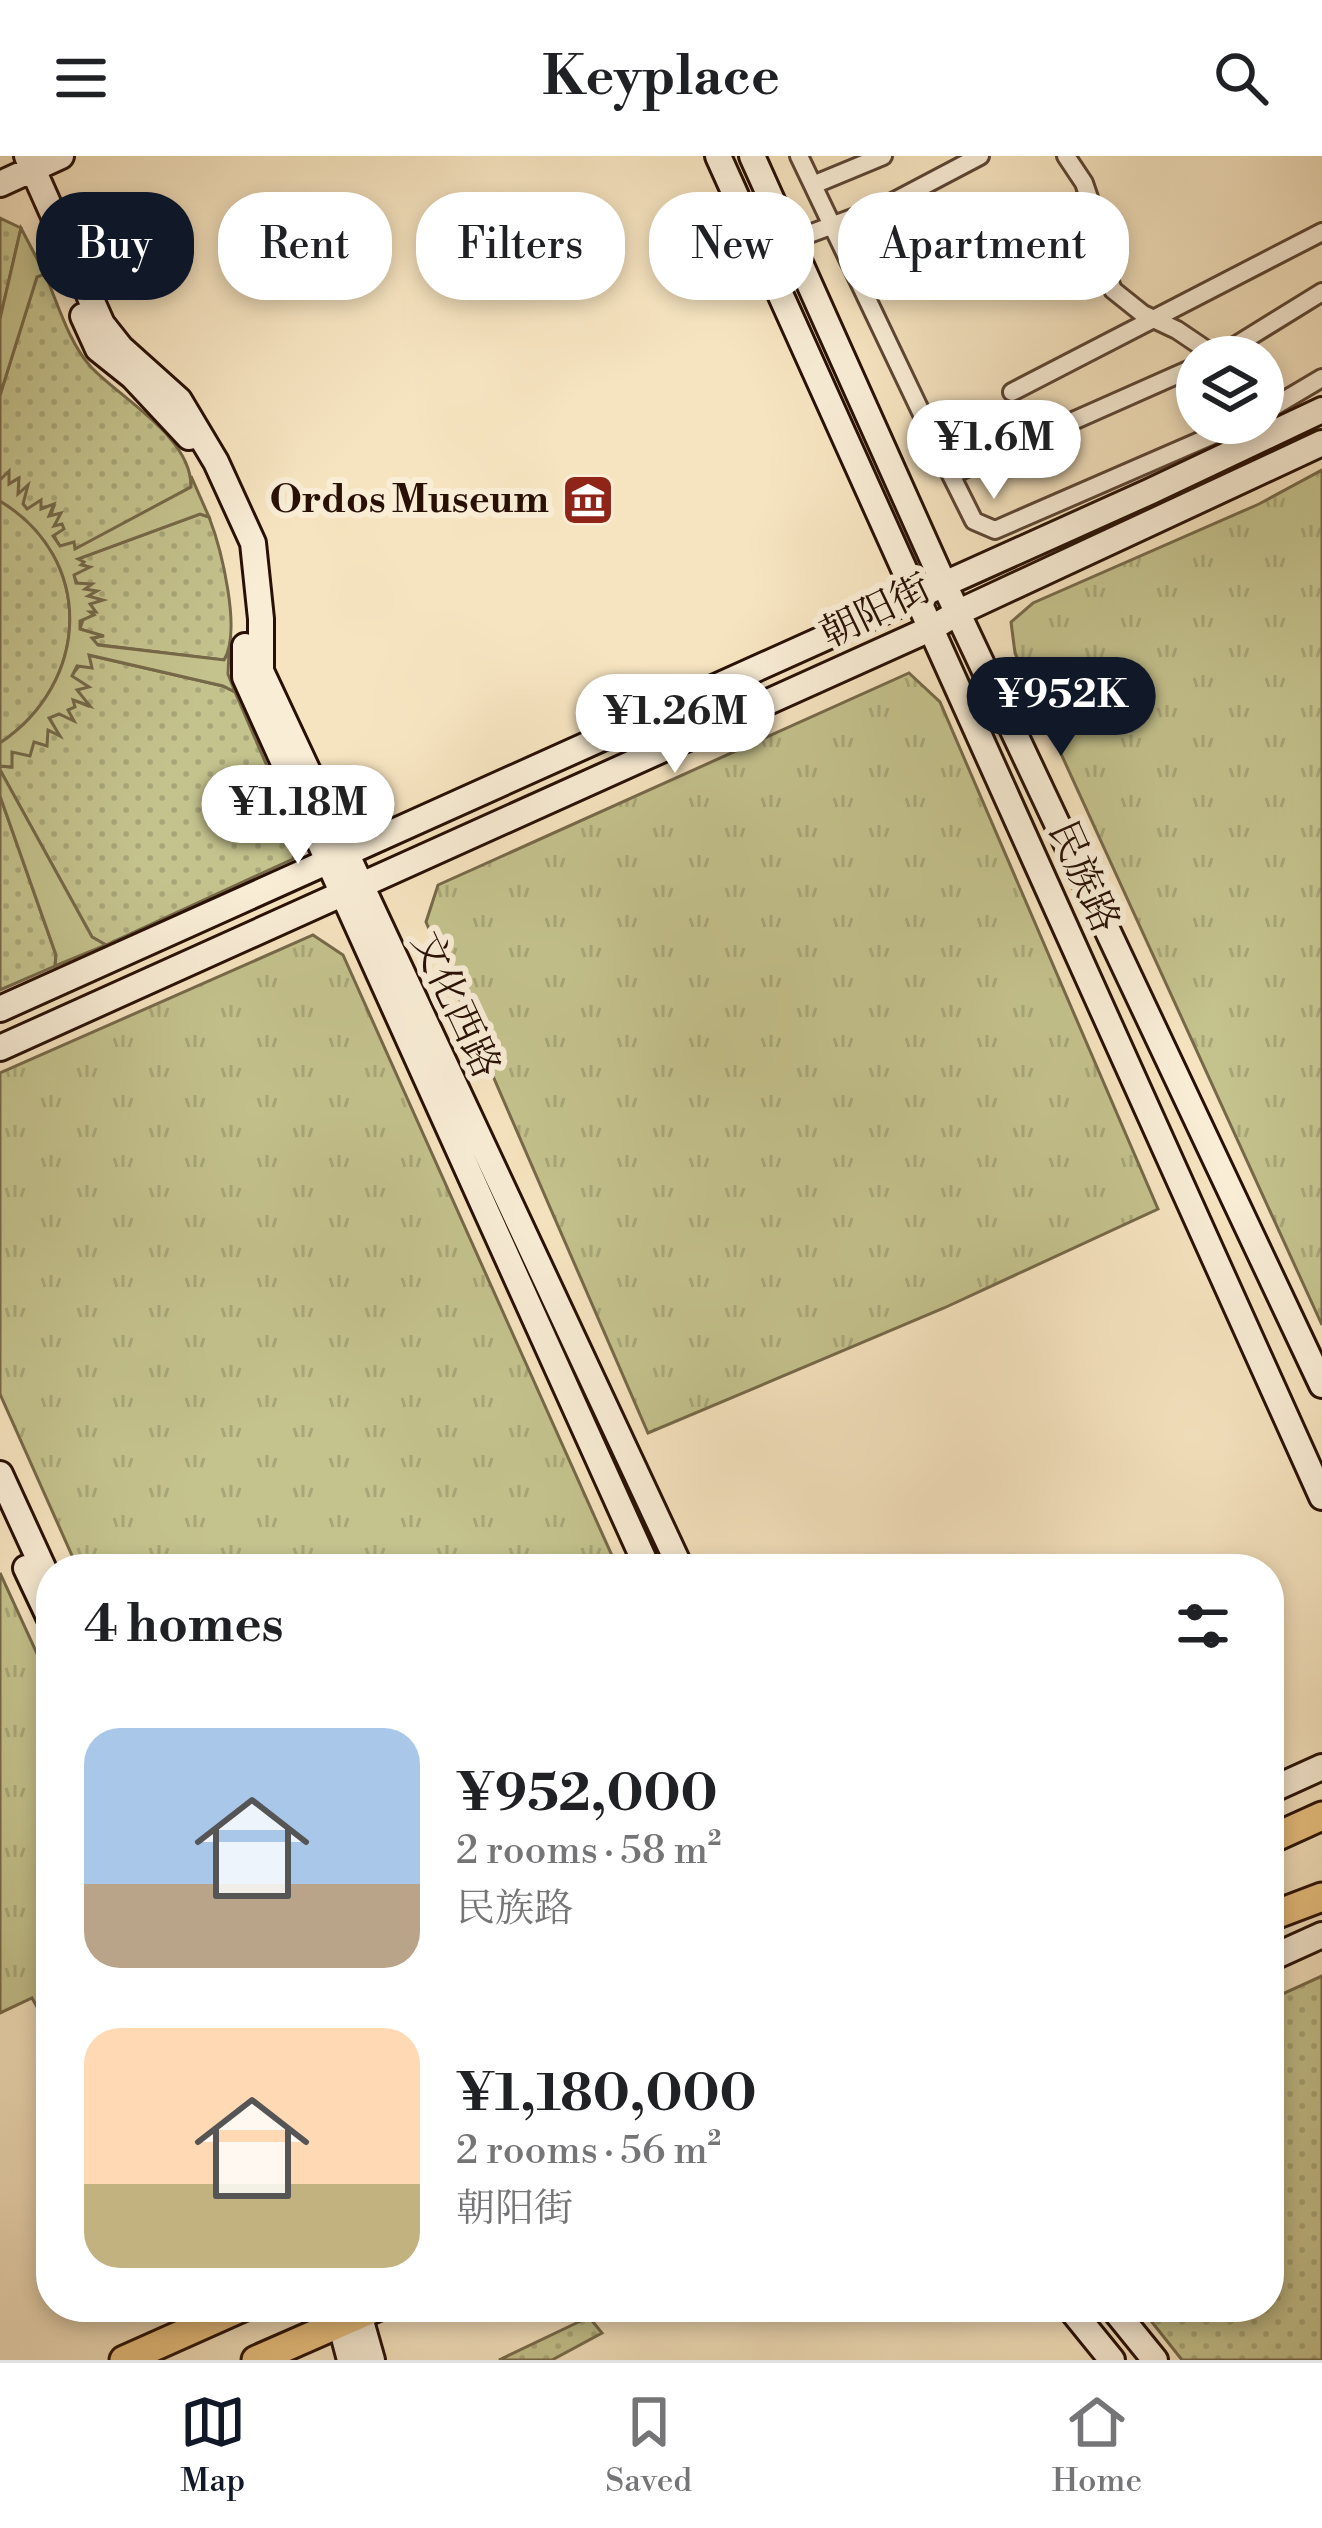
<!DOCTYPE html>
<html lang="en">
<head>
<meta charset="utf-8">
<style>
	body { margin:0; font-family:"Libre Bodoni","Noto Serif SC",serif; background:#f2f2f2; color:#202124; height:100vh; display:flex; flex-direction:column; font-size:45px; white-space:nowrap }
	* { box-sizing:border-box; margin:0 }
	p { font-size:39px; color:#757577 }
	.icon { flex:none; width:66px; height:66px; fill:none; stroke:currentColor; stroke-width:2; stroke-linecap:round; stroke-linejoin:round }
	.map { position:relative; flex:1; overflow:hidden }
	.side { position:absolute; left:36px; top:1398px; width:1248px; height:768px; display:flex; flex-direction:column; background:#fff; border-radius:48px; box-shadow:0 6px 18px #0003 }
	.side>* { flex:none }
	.banner { position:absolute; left:36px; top:36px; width:1251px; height:108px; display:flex; gap:24px }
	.tools { position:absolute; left:1176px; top:180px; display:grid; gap:24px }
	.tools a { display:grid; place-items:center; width:108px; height:108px; border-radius:50%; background:#fff; box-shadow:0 6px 18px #0003; font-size:60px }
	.price { position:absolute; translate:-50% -102px; padding:0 27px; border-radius:42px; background:#fff; color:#222; font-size:39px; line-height:78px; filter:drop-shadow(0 3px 6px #0008) }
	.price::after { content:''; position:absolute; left:50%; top:72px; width:36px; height:27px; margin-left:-18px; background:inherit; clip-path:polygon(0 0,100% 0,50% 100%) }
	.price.selected { background:#111827; color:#fff }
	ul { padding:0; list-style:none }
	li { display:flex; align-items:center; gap:36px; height:300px; padding:0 48px }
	li span { display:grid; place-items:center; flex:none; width:336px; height:240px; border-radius:36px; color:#555 }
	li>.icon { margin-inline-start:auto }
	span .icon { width:144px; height:144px; fill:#fffc; stroke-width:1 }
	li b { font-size:51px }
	h2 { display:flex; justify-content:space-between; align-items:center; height:144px; padding:0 48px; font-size:51px }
	.tag { padding:0 42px; border-radius:48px; background:#fff; box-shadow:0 6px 18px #0003; font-size:42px; line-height:108px }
	.tag.selected { background:#111827; color:#fff }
	header { display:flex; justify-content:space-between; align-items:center; height:156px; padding:0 48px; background:#fff; font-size:54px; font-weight:700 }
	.tabs { display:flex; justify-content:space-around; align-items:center; height:168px; border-top:3px solid #e0e0e0; background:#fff; font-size:33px; color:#757577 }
	.tabs a { display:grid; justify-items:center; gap:6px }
	.tabs .selected { color:#111827 }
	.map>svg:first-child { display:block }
</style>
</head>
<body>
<header><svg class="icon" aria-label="menu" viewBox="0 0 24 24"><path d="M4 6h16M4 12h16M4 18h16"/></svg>Keyplace<svg class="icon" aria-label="search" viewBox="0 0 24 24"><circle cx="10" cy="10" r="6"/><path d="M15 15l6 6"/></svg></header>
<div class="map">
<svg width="1322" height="2204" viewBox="0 0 1322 2204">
	<defs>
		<pattern id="grass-dots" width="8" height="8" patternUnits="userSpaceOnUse" patternTransform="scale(3)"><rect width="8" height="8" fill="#c4c28d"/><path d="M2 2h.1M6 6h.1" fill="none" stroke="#a8a678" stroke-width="1.8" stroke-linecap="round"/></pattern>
		<pattern id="park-tufts" width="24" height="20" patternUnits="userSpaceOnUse" patternTransform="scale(3)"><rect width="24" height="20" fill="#c4c28d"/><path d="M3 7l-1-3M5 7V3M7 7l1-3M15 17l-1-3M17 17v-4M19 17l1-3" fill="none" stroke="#a8a678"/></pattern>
	</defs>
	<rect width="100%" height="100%" fill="#f6e4c0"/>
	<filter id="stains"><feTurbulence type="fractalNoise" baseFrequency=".00167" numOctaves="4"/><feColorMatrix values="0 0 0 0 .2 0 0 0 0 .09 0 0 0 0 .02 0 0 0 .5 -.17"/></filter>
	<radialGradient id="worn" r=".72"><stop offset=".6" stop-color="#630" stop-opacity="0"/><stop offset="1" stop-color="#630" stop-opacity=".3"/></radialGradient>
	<path fill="url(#grass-dots)" stroke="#766949" stroke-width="3" d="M0 62 21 72 0 163Z
		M45 118C58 148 69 187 91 211 120 242 192 281 191 331L75 394 60 390C51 377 47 364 54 350L27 353 17 340V323L8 329V317L0 324V239L37 120Z
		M0 345C96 403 90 527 0 587Z
		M200 358 209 361C221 392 242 475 224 504L84 487 100 480 80 473 88 448 73 419 88 411 74 404Z
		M88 499 223 530 235 536 299 684 293 703 106 789 92 781 0 614V610L11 611 12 595 22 596 48 574 58 578 49 561 59 558 72 562 67 554 72 543 86 549 76 533 86 531 71 520Z
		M0 640 56 799 55 810 0 834Z
		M1322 1820V2204H1182L1140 2151H1269V1844Z
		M589 2161 602 2177 552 2204H499Z"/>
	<path fill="url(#park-tufts)" stroke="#766949" stroke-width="3" d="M1322 314V1169L1015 497 1011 466 1033 447 1259 348Z
		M909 517 940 546 1158 1053 944 1152 648 1277 426 766 438 729Z
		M313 779 343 799 618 1413H78L0 1238V917Z
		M0 1417 51 1528V1851L40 1856 32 1842 0 1857Z"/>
	<path fill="#c4c28d" stroke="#766949" stroke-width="3" d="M21 72 45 118 37 121 0 239V163Z
		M9 315V328L19 322 18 338 28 329 23 348 27 353 41 344V353L54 348 49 360 61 357 54 370 62 368 64 373 53 380 60 390 74 386 75 393 191 331V320L209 361 200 358 78 403 84 406 81 409 90 411 74 419 76 427 92 428 85 433 97 435 88 440 103 444 90 448 96 456H90L94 459 80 465V473L104 480 92 482 98 489 224 504 229 496 228 518 235 536 223 530 89 499 92 512 77 510 72 520 89 531 77 534 90 550 73 544 75 551 68 554 74 565 59 558 49 562 60 580 48 574 47 590 34 586 30 600 12 596V611L0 610V587C90 527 96 403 0 345V324Z
		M0 614 92 781 106 789 55 810 56 799 0 640Z"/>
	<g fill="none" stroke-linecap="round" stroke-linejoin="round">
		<g stroke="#5c4534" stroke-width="22">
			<path id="street" d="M799 0 951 319
				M1066 0 1084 27 1099 71 1102 106 1113 134 1143 158 1177 174 1217 201
				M813 29 883 0
				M790 85 885 50 980 0
				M1005 97 1088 40
				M1217 201 1322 136
				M1197 210 951 319 974 365 995 374 1241 267
				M1012 236 1322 76
				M1263 257 1322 222"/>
		</g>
		<g stroke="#281005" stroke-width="30">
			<path id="secondary" d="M27 0 102 168 121 192 179 244 216 306 253 387 261 463V515L681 1413
				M718 0 1322 1341
				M752 0 943 426 1322 1229
				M0 28 61 0
				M83 160 98 193 133 221 189 281
				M245 490V521L648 1413
				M0 853 1149 336 1322 254
				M0 892 932 472 959 456 1322 287
				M0 1318 51 1429
				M26 1412 51 1465
				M1269 1635 1322 1611
				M1269 1803 1322 1779
				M336 2151 350 2204
				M357 2151 372 2204
				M1069 2151 1112 2204
				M1112 2151 1155 2204"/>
		</g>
		<g stroke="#281005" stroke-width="33">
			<path id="primary" d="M1269 1684 1322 1660
				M1269 1761 1322 1741
				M124 2204 243 2151
				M256 2204 377 2151"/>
		</g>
		<use href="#street" stroke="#f9edd6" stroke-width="16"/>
		<use href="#secondary" stroke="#f9edd6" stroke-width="24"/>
		<use href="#primary" stroke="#ebc280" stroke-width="27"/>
	</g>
	<defs>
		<g id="museum-square" transform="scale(2.7)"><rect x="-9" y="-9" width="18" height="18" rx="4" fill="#8f2418" stroke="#f9edd6"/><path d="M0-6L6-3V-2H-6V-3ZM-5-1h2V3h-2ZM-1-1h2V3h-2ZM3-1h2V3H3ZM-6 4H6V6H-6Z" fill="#fff"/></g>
	</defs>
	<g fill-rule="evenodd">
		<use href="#museum-square" x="588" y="344"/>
	</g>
	<g text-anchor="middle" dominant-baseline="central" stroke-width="12" stroke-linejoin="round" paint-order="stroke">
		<g font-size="39" font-weight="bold" fill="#281005" stroke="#f9edd6" text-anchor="end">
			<text x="549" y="344">Ordos Museum</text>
		</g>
		<g font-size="39" fill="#281005" stroke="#f9edd6">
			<text transform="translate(876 456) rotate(-26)">朝阳街</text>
			<text transform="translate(1083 721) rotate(66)">民族路</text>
			<text transform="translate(455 849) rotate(65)">文化西路</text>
		</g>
	</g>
	<rect width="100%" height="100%" filter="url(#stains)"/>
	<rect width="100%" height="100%" fill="url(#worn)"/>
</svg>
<div class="tools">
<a><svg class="icon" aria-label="layers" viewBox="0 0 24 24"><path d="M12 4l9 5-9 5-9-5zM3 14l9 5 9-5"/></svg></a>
</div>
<b class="price" style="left:994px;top:346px">¥1.6M</b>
<b class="price selected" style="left:1061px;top:603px">¥952K</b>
<b class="price" style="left:675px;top:620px">¥1.26M</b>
<b class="price" style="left:298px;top:711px">¥1.18M</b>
<div class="banner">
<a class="tag selected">Buy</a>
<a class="tag">Rent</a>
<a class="tag">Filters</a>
<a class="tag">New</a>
<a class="tag">Apartment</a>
</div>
<section class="side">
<h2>4 homes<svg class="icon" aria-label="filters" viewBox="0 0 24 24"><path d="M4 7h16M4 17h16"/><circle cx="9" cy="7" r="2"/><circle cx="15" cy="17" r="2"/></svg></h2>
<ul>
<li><span style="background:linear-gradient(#a9c7e8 65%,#b9a48a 0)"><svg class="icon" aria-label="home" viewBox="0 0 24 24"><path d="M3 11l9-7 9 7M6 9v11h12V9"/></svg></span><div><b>¥952,000</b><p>2 rooms · 58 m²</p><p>民族路</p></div></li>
<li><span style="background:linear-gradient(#ffd9b3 65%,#c2b280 0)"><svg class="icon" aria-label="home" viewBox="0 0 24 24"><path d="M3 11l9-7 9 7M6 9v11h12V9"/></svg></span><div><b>¥1,180,000</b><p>2 rooms · 56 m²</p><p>朝阳街</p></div></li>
</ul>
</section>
</div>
<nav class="tabs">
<a class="selected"><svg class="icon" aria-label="map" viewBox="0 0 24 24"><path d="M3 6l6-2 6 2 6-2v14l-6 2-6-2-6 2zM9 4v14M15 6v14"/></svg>Map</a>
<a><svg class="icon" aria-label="saved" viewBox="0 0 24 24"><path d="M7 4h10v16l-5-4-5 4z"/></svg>Saved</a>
<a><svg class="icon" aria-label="home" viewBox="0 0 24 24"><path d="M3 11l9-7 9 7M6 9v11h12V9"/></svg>Home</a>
</nav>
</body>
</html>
